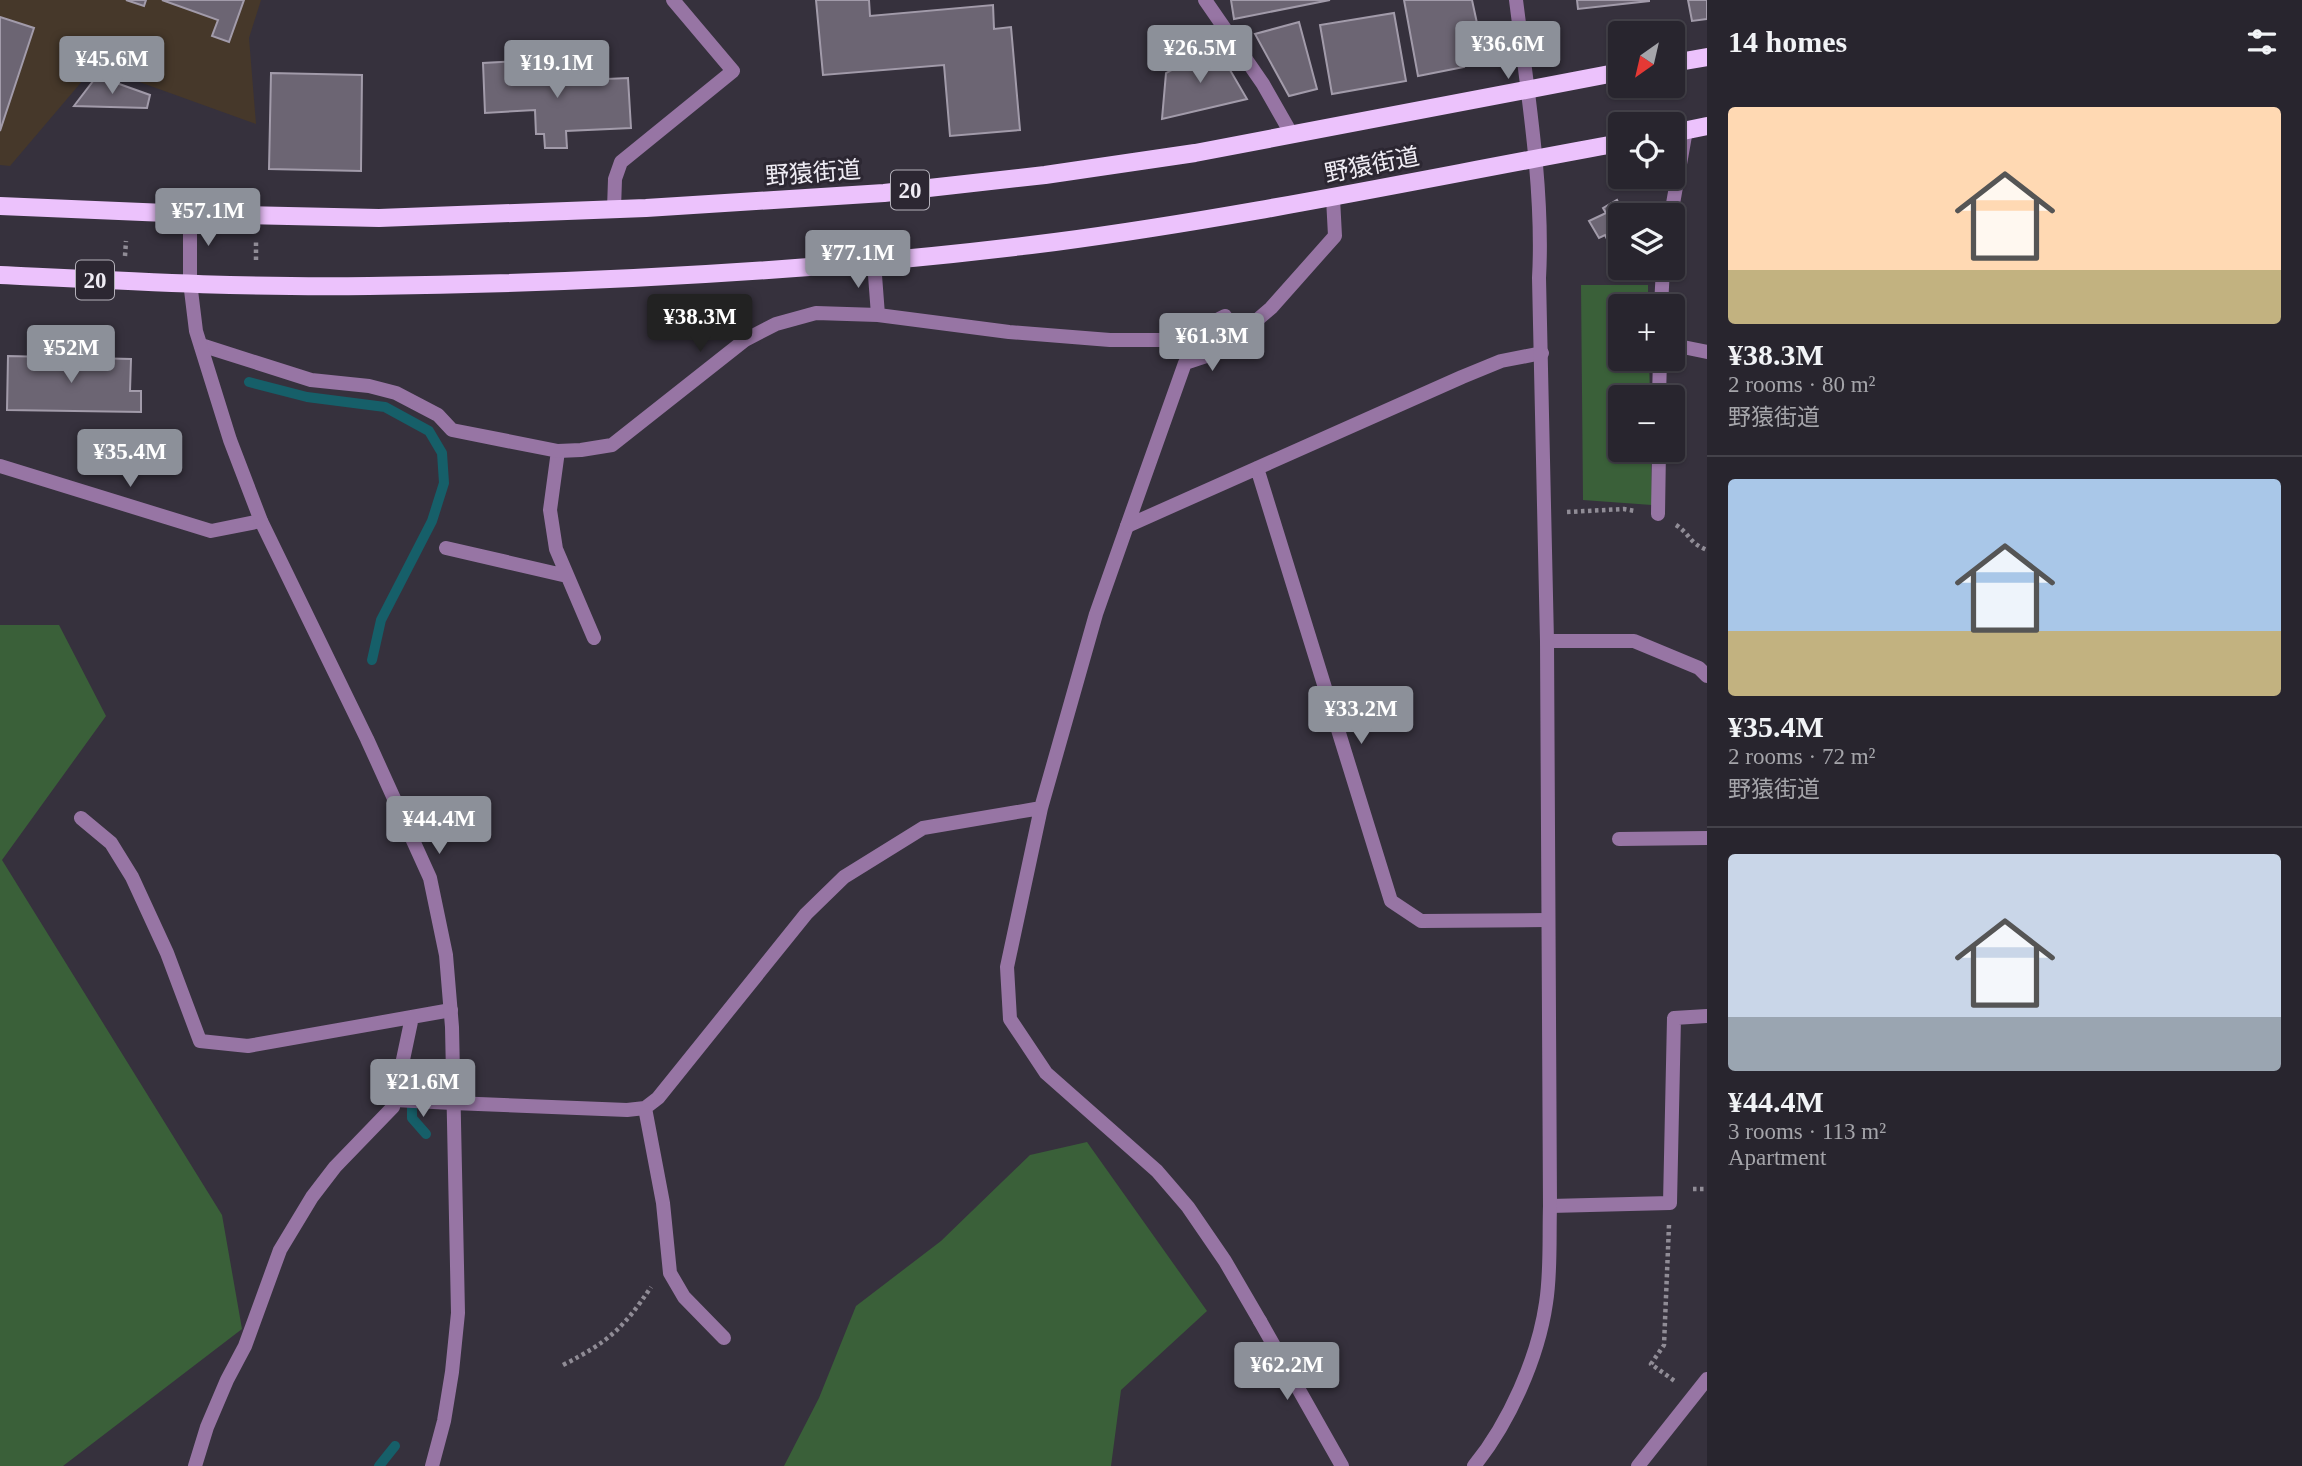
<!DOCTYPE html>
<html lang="en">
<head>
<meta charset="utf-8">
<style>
	body { margin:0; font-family:"Times New Roman","Noto Sans JP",serif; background:#302d36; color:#f1f3f6; height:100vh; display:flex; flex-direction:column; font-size:26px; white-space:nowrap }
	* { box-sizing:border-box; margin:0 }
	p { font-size:23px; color:#a5a5aa }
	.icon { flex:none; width:38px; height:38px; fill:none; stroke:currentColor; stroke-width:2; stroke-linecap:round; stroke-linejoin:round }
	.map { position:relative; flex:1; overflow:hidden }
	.sheet { display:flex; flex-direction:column; background:#28252e; width:595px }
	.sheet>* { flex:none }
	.needle { width:46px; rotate:214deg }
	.fabs { position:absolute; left:1608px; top:21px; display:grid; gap:14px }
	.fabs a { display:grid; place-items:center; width:77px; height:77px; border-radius:7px; background:#28252e; box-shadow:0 2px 5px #0004,0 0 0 2px #44424a; font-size:35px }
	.price { position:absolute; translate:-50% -60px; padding:0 16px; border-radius:7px; background:#8c9099; color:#fff; font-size:23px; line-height:46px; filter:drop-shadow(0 2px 4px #0008) }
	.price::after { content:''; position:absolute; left:50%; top:42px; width:21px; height:16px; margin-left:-10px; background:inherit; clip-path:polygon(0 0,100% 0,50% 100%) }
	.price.current { background:#222; color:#fff }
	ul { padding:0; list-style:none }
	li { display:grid; align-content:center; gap:14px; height:371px; padding:0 21px }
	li+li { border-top:2px solid #44424a }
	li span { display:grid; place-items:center; height:217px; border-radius:7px; color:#555 }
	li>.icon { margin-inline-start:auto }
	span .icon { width:126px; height:126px; fill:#fffc; stroke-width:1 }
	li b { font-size:30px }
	h2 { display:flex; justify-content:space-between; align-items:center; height:84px; padding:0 21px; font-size:30px }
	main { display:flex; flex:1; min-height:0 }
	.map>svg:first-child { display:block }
</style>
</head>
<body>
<main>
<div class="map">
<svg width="1707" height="1466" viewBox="0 0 1707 1466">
	<rect width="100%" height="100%" fill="#36313d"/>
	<path fill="#46382a" d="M0 0H261L249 38 256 124 95 66 10 166 0 165Z"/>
	<path fill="#3a6039" d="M1581 285H1648V306H1620V359H1649L1650 397H1620V450H1651L1652 505 1583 500Z
		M0 625H59L106 716 2 860 222 1215 242 1329 63 1466H0Z
		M1087 1142 1207 1311 1121 1390 1111 1466H784L819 1398 856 1306 941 1241 1030 1155Z"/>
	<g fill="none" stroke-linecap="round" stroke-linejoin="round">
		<path stroke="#165f69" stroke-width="10" d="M249 382 307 397 385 407 429 431 442 453 444 483 432 521 381 620 372 660
			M412 1106V1118L426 1134
			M379 1466 395 1446"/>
	</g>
	<path fill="#6c6573" stroke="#a29baa" stroke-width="2" d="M126 0H146L144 6Z
		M162 0H244L229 42 212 36 218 20Z
		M816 0H869L870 16 993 5 994 29 1011 27 1020 130 950 136 944 65 823 75Z
		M1231 0H1330L1234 19Z
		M1404 0H1472L1480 37 1458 41 1464 67 1418 76Z
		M1577 0H1649V1L1578 9Z
		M1688 0H1707V19L1692 21Z
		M1394 13 1406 81 1332 94 1320 25Z
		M0 17 34 28 0 131Z
		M1299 22 1317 89 1289 96 1255 34Z
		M1216 46 1247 99 1162 119 1166 73Z
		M538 60V82L628 78 631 128 566 131 567 148H545L544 134H536L535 110 485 113 483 63Z
		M271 73 362 75 361 171 269 169Z
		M97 76 150 95 147 108 74 106Z
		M1617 200 1622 210 1631 205 1637 215H1620V265L1605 235 1599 238 1589 221 1606 213 1603 208Z
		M8 356 131 359 130 391H141V412L7 410Z"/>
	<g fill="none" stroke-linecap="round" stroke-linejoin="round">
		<path stroke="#908c96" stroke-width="4.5" stroke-dasharray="3.5 3.5" stroke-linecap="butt" d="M125 256 126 241
			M256 260V241
			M1567 512 1624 509 1635 511
			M1676 525C1690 534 1689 543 1707 550
			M1693 1189H1707
			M1669 1225 1664 1345 1651 1364 1676 1382
			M563 1365C608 1342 623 1329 651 1287"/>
		<path stroke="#9775a4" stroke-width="14" d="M1671 215 1686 130
			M1661 306 1663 268
			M1673 345 1707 352
			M1659 397 1660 359
			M558 451 550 510 556 549 594 638
			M1658 514 1659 450
			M1127 526 1096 614 1041 808 1007 967 1010 1019 1046 1073 1157 1171 1188 1207 1225 1261 1260 1321
			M446 548 567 576
			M81 818 111 843 132 877 167 953 200 1041 248 1046 451 1010
			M453 1103 627 1110 645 1108 658 1098 806 914 844 877 923 828 1041 808
			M645 1108 663 1203 670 1273 684 1297 724 1338
			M195 1466 207 1427 227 1380 245 1346 280 1250 312 1197 335 1167 393 1107 412 1017"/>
		<path stroke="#9775a4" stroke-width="14" d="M1205 0 1263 84 1292 135
			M1333 198 1335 236 1271 308 1221 351 1185 363 1127 526 1462 377 1501 361 1542 353
			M614 209 615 179 621 162 733 71 673 0
			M874 262 878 315
			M201 345 311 380 369 386 396 393 438 415 452 430 558 451 581 450 612 445 745 340 776 324 816 313 878 315 1009 332 1110 340H1177L1225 316
			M0 466 211 531 261 521
			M1257 468 1391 901 1421 921 1547 920
			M1547 641H1634L1699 668 1707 676
			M1619 839 1707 838
			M395 1100 453 1103
			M1550 1206 1670 1203 1674 1018 1707 1016
			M1260 1321 1342 1466
			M1638 1466 1707 1379"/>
		<path stroke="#9775a4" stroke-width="14" d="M190 214V282L196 331 230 440 261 521 367 739 430 878 446 955 452 1027 458 1313 452 1372 444 1421 432 1466
			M1474 1466C1509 1423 1538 1358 1546 1303 1551 1272 1549 1238 1550 1206L1547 641 1539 278C1544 190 1527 88 1516 0"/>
		<path stroke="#ecc2fc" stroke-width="18" d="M1673 63 1707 57
			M1673 133 1707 126
			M0 206 190 214 379 218 646 208 884 193 1045 175 1195 153 1620 72
			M0 275C123 281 246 288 369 286 598 283 828 271 1055 242 1245 217 1432 177 1620 143"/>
	</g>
	<g text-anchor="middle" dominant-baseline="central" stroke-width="6" stroke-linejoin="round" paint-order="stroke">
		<g fill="#2c2732" stroke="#b4b1ba" stroke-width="2">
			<rect x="891" y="170.5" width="38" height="39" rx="5"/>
			<rect x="76" y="260.5" width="38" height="39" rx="5"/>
		</g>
		<g font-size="23" font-weight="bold" fill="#efecf4">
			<text x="910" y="190">20</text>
			<text x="95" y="280">20</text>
		</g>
		<g font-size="24" fill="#efecf4" stroke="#2c2732">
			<text transform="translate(1372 165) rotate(-11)">野猿街道</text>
			<text transform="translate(813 173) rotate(-4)">野猿街道</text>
		</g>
	</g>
</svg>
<div class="fabs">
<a><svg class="needle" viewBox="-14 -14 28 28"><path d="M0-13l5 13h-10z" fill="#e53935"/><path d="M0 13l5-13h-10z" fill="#a5a5aa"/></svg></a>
<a><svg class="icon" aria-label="locate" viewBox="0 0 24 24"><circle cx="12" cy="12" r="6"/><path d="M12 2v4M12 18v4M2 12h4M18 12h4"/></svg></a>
<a><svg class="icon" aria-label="layers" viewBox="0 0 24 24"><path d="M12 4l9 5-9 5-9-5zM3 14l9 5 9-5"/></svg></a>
<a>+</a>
<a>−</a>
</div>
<b class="price" style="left:1508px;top:81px">¥36.6M</b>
<b class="price" style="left:1200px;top:85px">¥26.5M</b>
<b class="price" style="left:112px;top:96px">¥45.6M</b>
<b class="price" style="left:557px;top:100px">¥19.1M</b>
<b class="price" style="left:208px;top:248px">¥57.1M</b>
<b class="price" style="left:858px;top:290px">¥77.1M</b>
<b class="price current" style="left:700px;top:354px">¥38.3M</b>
<b class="price" style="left:1212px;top:373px">¥61.3M</b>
<b class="price" style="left:71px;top:385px">¥52M</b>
<b class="price" style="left:130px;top:489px">¥35.4M</b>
<b class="price" style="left:1361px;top:746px">¥33.2M</b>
<b class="price" style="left:439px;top:856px">¥44.4M</b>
<b class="price" style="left:423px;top:1119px">¥21.6M</b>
<b class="price" style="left:1287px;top:1402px">¥62.2M</b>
</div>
<section class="sheet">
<h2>14 homes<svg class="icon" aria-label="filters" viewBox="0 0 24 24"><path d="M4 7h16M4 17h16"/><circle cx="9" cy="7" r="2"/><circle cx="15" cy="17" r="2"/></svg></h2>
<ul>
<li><span style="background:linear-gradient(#ffd9b3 75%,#c2b280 0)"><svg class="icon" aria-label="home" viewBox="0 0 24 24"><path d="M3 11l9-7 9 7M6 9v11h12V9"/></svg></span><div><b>¥38.3M</b><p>2 rooms · 80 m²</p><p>野猿街道</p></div></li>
<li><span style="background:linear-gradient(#a9c7e8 70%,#c2b280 0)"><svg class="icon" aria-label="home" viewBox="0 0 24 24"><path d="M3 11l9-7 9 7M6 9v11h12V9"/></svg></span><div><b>¥35.4M</b><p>2 rooms · 72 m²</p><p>野猿街道</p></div></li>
<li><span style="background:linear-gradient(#c9d6e8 75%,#9aa5b1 0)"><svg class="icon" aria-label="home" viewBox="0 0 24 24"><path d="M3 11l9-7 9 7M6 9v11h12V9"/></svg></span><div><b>¥44.4M</b><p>3 rooms · 113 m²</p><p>Apartment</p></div></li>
</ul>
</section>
</main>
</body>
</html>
